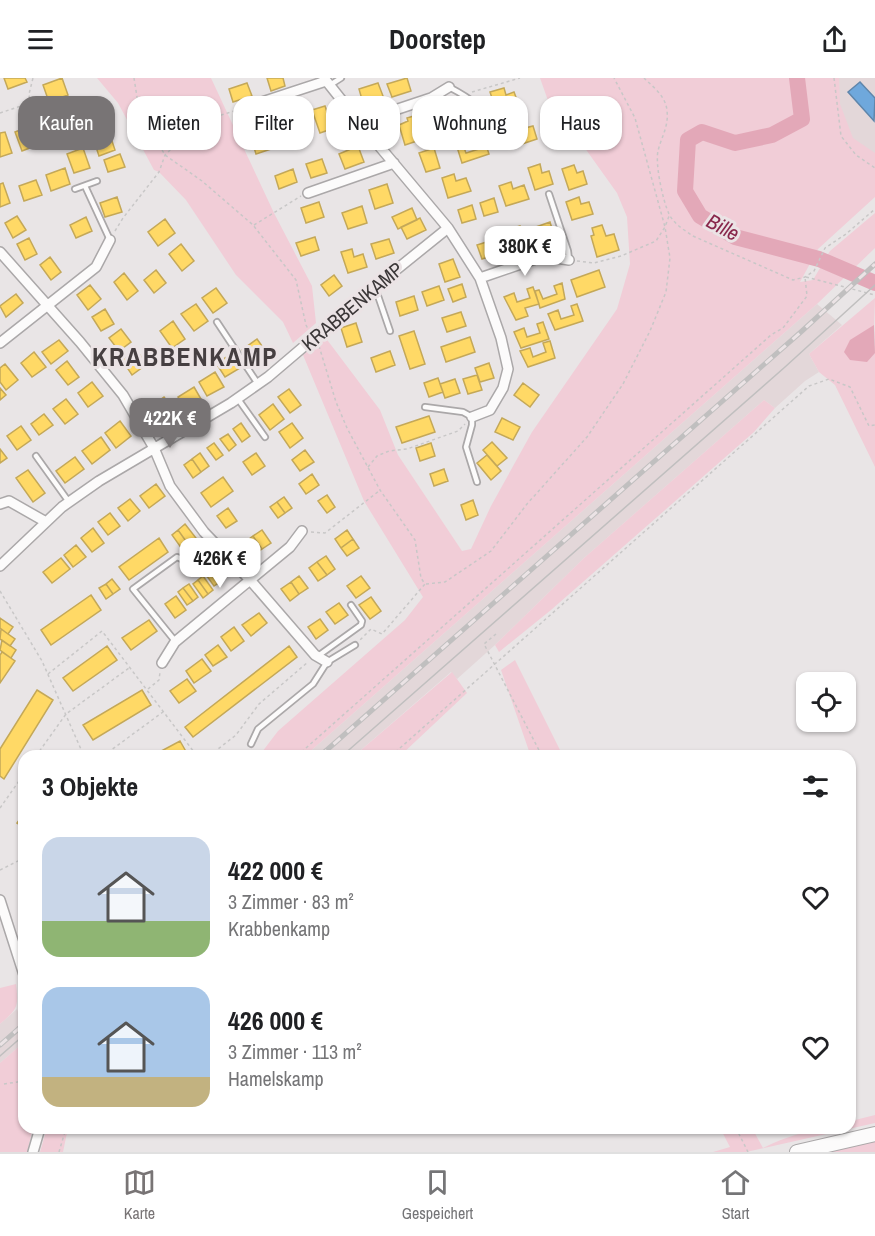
<!DOCTYPE html>
<html lang="de">
<head>
<meta charset="utf-8">
<style>
	body { margin:0; font-family:"Archivo Narrow",sans-serif; background:#f6f6f6; color:#202124; height:100vh; display:flex; flex-direction:column; font-size:22px; white-space:nowrap }
	* { box-sizing:border-box; margin:0 }
	p { font-size:20px; color:#757577 }
	.icon { flex:none; width:33px; height:33px; fill:none; stroke:currentColor; stroke-width:2; stroke-linecap:round; stroke-linejoin:round }
	.map { position:relative; flex:1; overflow:hidden }
	.panel { position:absolute; left:18px; top:672px; width:838px; height:384px; display:flex; flex-direction:column; background:#fff; border-radius:18px; box-shadow:0 2px 4px #0004 }
	.panel>* { flex:none }
	.hud { position:absolute; left:18px; top:18px; width:840px; height:54px; display:flex; gap:12px }
	.controls { position:absolute; left:796px; top:594px; display:grid; gap:12px }
	.controls a { display:grid; place-items:center; width:60px; height:60px; border-radius:12px; background:#fff; box-shadow:0 2px 4px #0004; font-size:30px }
	.price { position:absolute; translate:-50% -51px; padding:0 14px; border-radius:12px; background:#fff; color:#222; font-size:20px; line-height:39px; filter:drop-shadow(0 2px 3px #0008) }
	.price::after { content:''; position:absolute; left:50%; top:36px; width:18px; height:14px; margin-left:-9px; background:inherit; clip-path:polygon(0 0,100% 0,50% 100%) }
	.price.selected { background:#787475; color:#fff }
	ul { padding:0; list-style:none }
	li { display:flex; align-items:center; gap:18px; height:150px; padding:0 24px }
	li span { display:grid; place-items:center; flex:none; width:168px; height:120px; border-radius:18px; color:#555 }
	li>.icon { margin-inline-start:auto }
	span .icon { width:72px; height:72px; fill:#fffc; stroke-width:1 }
	li b { font-size:26px }
	h2 { display:flex; justify-content:space-between; align-items:center; height:72px; padding:0 24px; font-size:26px }
	.pill { padding:0 21px; border-radius:18px; background:#fff; box-shadow:0 2px 4px #0004; font-size:21px; line-height:54px }
	.pill.selected { background:#787475; color:#fff }
	header { display:flex; justify-content:space-between; align-items:center; height:78px; padding:0 24px; background:#fff; font-size:27px; font-weight:700 }
	.dock { display:flex; justify-content:space-around; align-items:center; height:84px; border-top:2px solid #e0e0e0; background:#fff; font-size:16px; color:#757577 }
	.dock a { display:grid; justify-items:center; gap:3px }
	.dock .selected { color:#787475 }
	.map>svg:first-child { display:block }
</style>
</head>
<body>
<header><svg class="icon" aria-label="menu" viewBox="0 0 24 24"><path d="M4 6h16M4 12h16M4 18h16"/></svg>Doorstep<svg class="icon" aria-label="share" viewBox="0 0 24 24"><path d="M12 15V3M7 8l5-5 5 5M5 13v7h14v-7"/></svg></header>
<div class="map">
<svg width="875" height="1074" viewBox="0 0 875 1074">
	<rect width="100%" height="100%" fill="#e9e5e6"/>
	<path fill="#e3d7d9" d="M837 0H875V82L856 69 839 26Z
		M817 226 842 247 809 276 819 294 805 303 775 330 764 322 584 480 495 567 457 601 451 594 354 678H305Z
		M17 931 24 951V964L0 985V946Z"/>
	<path fill="#f1cdd7" d="M97 0H211L274 135 312 208 316 245 293 265 283 244 236 197 186 122 159 94 154 92 118 25Z
		M540 0H839L840 26 853 60 875 75V119L818 171 800 204 813 202 830 173 875 135V170L817 226 305 678H259L278 653 405 542 423 519 364 423 303 277 325 259 380 332 398 377 462 473 471 471 491 428 532 354 617 231 630 186 627 139 617 115 577 59 551 31Z
		M875 220 873 275H875V389L835 307 819 294 809 276Z
		M764 322 775 330 754 354 551 532 499 574 495 567 584 480Z
		M515 582 563 678H531L530 676 501 592Z
		M452 594 467 615 400 678H354Z
		M16 906C19 930 17 931 0 946V910Z
		M24 964V1050H33L27 1074H0V985Z
		M875 1037V1045L746 1074H713L730 1069 720 1050H752L763 1070C794 1055 816 1050 850 1050L851 1043Z
		M47 1050H68L63 1074H40Z
		M875 1061V1074H819Z"/>
	<path fill="#e3a8b8" d="M874 247 875 275 867 284 850 282 844 274 850 262Z"/>
	<path fill="#ffd966" stroke="#c4a858" stroke-width="1.5" d="M4 0H25L27 4 8 11Z
		M62 0 68 17 49 24 43 7Z
		M267 0H283L285 8 271 13Z
		M407 0 411 13 392 19 387 6Z
		M247 5 252 18 233 24 229 11Z
		M378 5 383 18 363 25 359 11Z
		M504 10 506 17 514 14 519 27 497 35 490 14Z
		M325 28 328 37 336 34 340 48 320 55 312 32Z
		M79 29 85 46 71 51 64 34Z
		M457 30 466 48 445 54 439 36Z
		M280 33 282 41 289 39 298 57 278 63 270 36Z
		M417 37 419 44 414 46 420 62 405 67 399 47 408 43 407 40Z
		M55 41 60 55 43 61 38 47Z
		M522 43 525 50 533 48 537 61 516 68 509 47Z
		M28 49 35 68 22 73 15 54Z
		M5 54 12 75 0 79V55Z
		M110 57 115 72 99 78 94 63Z
		M266 58 271 71 256 76 252 63Z
		M486 59 489 69 487 70 489 76 462 85 457 69 463 67 466 75 479 71 475 62Z
		M358 68 364 84 345 91 339 76Z
		M83 70 90 90 74 95 67 76Z
		M434 70 440 90 426 94 419 75Z
		M120 76 125 89 108 94 104 82Z
		M322 81 327 95 311 100 306 86Z
		M540 86 542 95 549 93 553 106 535 112 528 90Z
		M574 87 577 95 583 93 587 106 569 112 562 91Z
		M65 90 70 106 51 113 46 97Z
		M293 91 297 104 279 111 275 98Z
		M454 96 456 103 466 100 471 113 448 120 442 100Z
		M36 102 42 117 24 123 19 108Z
		M511 104 513 111 524 107 529 121 506 128 499 108Z
		M3 105 10 125 0 129V106Z
		M387 106 393 125 375 131 369 112Z
		M117 119 122 134 105 139 100 125Z
		M579 119 581 126 589 124 593 136 572 142 566 124Z
		M494 120 498 134 484 138 480 125Z
		M319 124 324 139 306 145 301 130Z
		M472 127 476 141 462 145 458 132Z
		M362 128 367 145 348 151 342 135Z
		M412 130 417 142 398 151 392 139Z
		M17 138 26 152 13 160 5 145Z
		M86 139 92 153 76 160 70 147Z
		M420 140 426 152 407 161 401 149Z
		M165 141 175 155 158 168 148 154Z
		M550 144 554 157 537 163 533 150Z
		M602 147 606 158 614 156 619 172 597 179 591 158 594 157 592 150Z
		M520 148 527 171 506 178 500 160 504 159 503 156 511 153 510 151Z
		M315 159 319 172 301 178 296 165Z
		M29 160 37 176 25 182 17 166Z
		M389 161 394 175 376 181 371 166Z
		M496 161 501 175 482 181 477 167Z
		M181 166 194 183 182 193 169 176Z
		M352 171 354 179 363 176 367 189 348 195 341 174Z
		M50 179 61 194 51 202 40 187Z
		M453 181 460 199 445 204 439 186Z
		M156 192 166 205 154 215 144 202Z
		M599 192 605 209 577 219 571 202Z
		M124 195 138 213 127 222 114 204Z
		M334 197 342 208 329 218 321 207Z
		M562 205 565 221 540 230 535 213 539 212 543 221 557 216 554 208Z
		M462 206 466 219 453 224 448 211Z
		M90 207 101 221 88 232 77 217Z
		M439 208 444 222 427 228 422 214Z
		M533 209 539 226 525 230 528 238 516 242 504 219 514 215 517 224 530 220 527 211Z
		M216 210 227 225 213 235 202 220Z
		M16 216 23 225 6 239 0 228Z
		M414 218 418 232 400 238 396 224Z
		M196 226 208 243 194 253 181 236Z
		M577 226 583 243 555 252 548 236 558 232 561 241 574 237 571 228Z
		M105 231 114 246 101 253 92 239Z
		M461 234 466 248 447 254 442 240Z
		M173 243 185 261 172 270 160 253Z
		M543 244 549 261 521 270 514 254 524 250 527 259 540 255 537 246Z
		M356 245 362 264 347 269 341 250Z
		M121 251 131 264 119 273 109 260Z
		M414 253 425 286 410 291 399 258Z
		M470 259 475 274 446 284 441 269Z
		M257 261 267 275 252 285 242 272Z
		M59 262 68 273 51 286 42 274Z
		M550 263 555 280 528 289 520 273 530 270 533 279 546 274 543 265Z
		M136 272 147 286 132 297 122 282Z
		M390 273 395 287 376 294 371 280Z
		M34 274 46 289 32 299 21 285Z
		M232 276 240 290 225 299 216 285Z
		M67 283 79 299 68 307 56 292Z
		M489 285 494 300 480 304 475 290Z
		M5 286 18 302 6 312 0 304V290Z
		M215 294 224 309 207 318 199 304Z
		M477 297 482 312 468 316 463 301Z
		M438 300 443 314 429 319 424 305Z
		M455 301 460 315 445 320 440 306Z
		M92 304 103 318 88 329 78 315Z
		M523 305 539 317 530 329 514 317Z
		M194 309 201 321 185 331 178 319Z
		M0 310 6 317 0 322Z
		M289 311 301 327 290 335 278 319Z
		M164 319 176 335 163 344 152 328Z
		M66 321 78 336 65 346 53 331Z
		M273 326 284 341 270 352 259 337Z
		M44 336 53 347 39 357 31 346Z
		M429 338 435 354 402 365 396 349Z
		M502 340 520 349 513 362 495 354Z
		M120 343 131 358 116 370 105 355Z
		M241 345 250 358 242 364 233 351Z
		M292 345 303 360 290 370 279 354Z
		M21 348 31 362 17 372 7 358Z
		M228 356 236 367 229 373 220 361Z
		M101 359 110 372 92 386 82 373Z
		M492 364 507 380 497 388 483 372Z
		M214 365 223 377 216 382 207 370Z
		M431 365 435 378 420 383 416 370Z
		M0 371 7 380 0 385Z
		M305 372 314 384 300 393 292 382Z
		M200 375 209 388 201 394 192 381Z
		M256 375 265 388 252 397 243 384Z
		M487 377 501 393 491 402 477 385Z
		M75 379 84 391 65 405 56 393Z
		M192 381 201 394 193 400 184 387Z
		M444 391 448 403 434 408 430 396Z
		M28 392 45 415 33 424 16 400Z
		M312 396 319 407 306 416 299 406Z
		M223 399 233 413 211 429 201 415Z
		M156 406 165 418 149 430 140 418Z
		M327 417 335 429 327 435 318 423Z
		M284 419 292 430 285 435 277 424Z
		M130 421 140 433 128 443 118 430Z
		M473 422 478 437 466 442 461 427Z
		M277 424 285 435 278 440 270 429Z
		M228 430 237 443 226 450 217 438Z
		M110 435 120 448 108 457 98 444Z
		M185 446 196 460 188 466 178 452Z
		M93 450 104 465 92 474 81 460Z
		M178 452 188 466 182 471 172 457Z
		M262 452 271 465 262 471 253 458Z
		M347 452 353 461 341 470 335 461Z
		M253 458 262 471 254 476 245 464Z
		M159 460 168 474 129 502 119 489Z
		M353 461 359 470 347 478 341 470Z
		M76 467 86 479 73 489 64 477Z
		M326 478 335 491 327 497 317 484Z
		M61 480 70 491 52 505 43 494Z
		M317 484 327 497 318 503 309 490Z
		M215 486 225 500 220 504 210 490Z
		M209 490 220 504 214 508 204 494Z
		M203 498 213 512 208 516 198 502Z
		M299 498 308 510 299 516 291 504Z
		M361 498 370 510 356 520 347 508Z
		M112 501 120 511 113 516 106 506Z
		M198 502 208 516 203 520 193 506Z
		M291 504 299 516 290 523 281 511Z
		M106 506 113 516 106 521 99 510Z
		M189 506 198 519 193 523 183 510Z
		M183 510 193 523 187 527 178 514Z
		M91 517 101 532 51 567 41 552Z
		M176 518 186 532 175 540 165 526Z
		M371 519 381 533 370 541 359 527Z
		M339 525 348 537 335 546 326 534Z
		M259 535 267 545 251 558 242 547Z
		M0 540 13 549 8 556 0 550Z
		M320 541 328 552 316 561 308 549Z
		M149 542 157 553 131 572 122 560Z
		M234 549 244 563 231 573 221 559Z
		M1 551 15 561 10 568 0 561Z
		M2 562 16 572 11 580 0 572Z
		M218 567 227 579 213 588 205 577Z
		M107 568 117 582 73 613 63 600Z
		M289 568 297 579 193 659 185 649Z
		M2 574 15 583 0 605V577Z
		M202 581 211 593 194 605 186 593Z
		M187 601 196 613 179 625 170 613Z
		M37 612 53 622 4 701 0 698V671Z
		M142 612 151 627 93 662 83 647Z
		M180 663 188 677 185 678H152Z
		M24 735V750L17 745Z"/>
	<path fill="#6fa8dc" stroke="#5f86ab" stroke-width="1.5" d="M860 4 875 20 874 43 848 14Z"/>
	<g fill="none" stroke-linecap="round" stroke-linejoin="round">
		<path stroke="#e3a8b8" stroke-width="16" d="M797 0 802 41 772 57 735 65 702 54 688 62 685 113 700 138 735 159 819 181 875 205"/>
		<g stroke="#aba8a9" stroke-width="8">
			<path id="lane" d="M330 7 341 0
				M449 9C470 20 486 31 498 52
				M85 108 110 162
				M75 111 97 103
				M549 116 568 173 569 182
				M375 209 390 253
				M217 244 258 306
				M238 321 265 359
				M425 329 463 334 472 339V347L466 369 477 404
				M36 378 69 424
				M175 563 133 511 177 479 186 483 212 465
				M318 578 361 547 362 543 351 527
				M251 666 258 651 313 606 327 584 355 567"/>
		</g>
		<g stroke="#aba8a9" stroke-width="12">
			<path id="street" d="M324 0 359 44 448 150 480 200 501 260 508 291 503 310 490 332 472 339
				M259 25 326 3
				M359 44 431 20 449 9
				M308 115 394 85
				M0 174 80 264 123 317 154 370 170 408 204 454 251 503 315 577 327 584
				M480 200 544 178 569 182
				M0 265 96 189 110 162
				M0 426 9 423 46 444
				M0 488 62 429 99 403 231 325 268 299 355 225 448 150
				M162 585 175 564 290 469 302 453
				M0 822 24 897
				M33 1074 40 1050"/>
		</g>
		<g stroke="#aba8a9" stroke-width="16">
			<path id="secondary" d="M797 1074 875 1056"/>
		</g>
		<path stroke="#c8c7c7" stroke-width="1.5" stroke-dasharray="3 3" stroke-linecap="butt" d="M134 0 137 19 154 58 165 77 202 103 253 147 296 202 306 247 308 251
			M644 0C653 9 666 18 667 33 669 48 661 60 658 73 655 87 663 123 669 136 674 146 684 152 693 158L793 202 805 199 814 193 825 170 846 156 875 131
			M834 0 841 58 856 77 875 90
			M472 14 520 0
			M0 35 30 25 29 16 33 0
			M254 147 301 118
			M115 153 123 140 159 94 165 77 199 44 250 28
			M577 183 594 185 621 178 656 163 665 149 669 138
			M806 199 875 217
			M319 268 336 324 347 350 380 412 415 462 421 500 425 506 382 556 371 551 360 562
			M368 389 377 378 389 373 407 371 458 353 465 346
			M311 454 325 455 379 413
			M426 506 445 504 491 473 527 426 587 359 623 306 650 253 666 214 670 180 665 149 635 40 614 0
			M0 513 42 583 84 678
			M496 556 484 566 542 678
			M48 596 102 553 197 678
			M148 611 159 602 160 594
			M36 678 66 636 129 590
			M103 678 163 634
			M209 678 236 657 259 626 308 584
			M297 678 771 257 783 250 807 218 805 199
			M391 678 809 308 829 301 850 309 869 348 875 347
			M0 730 24 696
			M0 792 24 780
			M4 1006 24 1003
			M736 1050 748 1074
			M59 1074 66 1050"/>
		<use href="#lane" stroke="#fcfbfb" stroke-width="4.5"/>
		<use href="#street" stroke="#fcfbfb" stroke-width="9"/>
		<use href="#secondary" stroke="#fcfbfb" stroke-width="14"/>
		<path stroke="#c0bfbf" stroke-width="1.5" d="M342 678 785 289 875 207
			M0 978 24 957"/>
		<g stroke="#c0bfbf" stroke-width="5">
			<path id="rail" d="M320 678 802 253 875 186
				M0 967 24 946"/>
		</g>
		<use href="#rail" stroke="#ebe3e5" stroke-width="3" stroke-dasharray="9" stroke-linecap="butt"/>
	</g>
	<g text-anchor="middle" dominant-baseline="central" stroke-width="6" stroke-linejoin="round" paint-order="stroke">
		<g font-size="20" fill="#3b3738" stroke="#ebe3e5">
			<text transform="translate(352 228) rotate(-40)">KRABBENKAMP</text>
		</g>
		<g font-size="21" font-style="italic" fill="#88274b" stroke="#ebe3e5">
			<text transform="translate(723 149) rotate(28)">Bille</text>
		</g>
		<g font-size="26" font-weight="bold" letter-spacing="1.5" fill="#463f41" stroke="#ebe3e5">
			<text x="185" y="278">KRABBENKAMP</text>
		</g>
	</g>
</svg>
<div class="controls">
<a><svg class="icon" aria-label="locate" viewBox="0 0 24 24"><circle cx="12" cy="12" r="6"/><path d="M12 2v4M12 18v4M2 12h4M18 12h4"/></svg></a>
</div>
<b class="price" style="left:525px;top:199px">380K €</b>
<b class="price selected" style="left:170px;top:371px">422K €</b>
<b class="price" style="left:220px;top:511px">426K €</b>
<div class="hud">
<a class="pill selected">Kaufen</a>
<a class="pill">Mieten</a>
<a class="pill">Filter</a>
<a class="pill">Neu</a>
<a class="pill">Wohnung</a>
<a class="pill">Haus</a>
</div>
<section class="panel">
<h2>3 Objekte<svg class="icon" aria-label="filters" viewBox="0 0 24 24"><path d="M4 7h16M4 17h16"/><circle cx="9" cy="7" r="2"/><circle cx="15" cy="17" r="2"/></svg></h2>
<ul>
<li><span style="background:linear-gradient(#c9d6e8 70%,#8fb573 0)"><svg class="icon" aria-label="home" viewBox="0 0 24 24"><path d="M3 11l9-7 9 7M6 9v11h12V9"/></svg></span><div><b>422 000 €</b><p>3 Zimmer · 83 m²</p><p>Krabbenkamp</p></div><svg class="icon" aria-label="heart" viewBox="0 0 24 24"><path d="M12 20l-8-8c-3-5 5-10 8-4 3-6 11-1 8 4z"/></svg></li>
<li><span style="background:linear-gradient(#a9c7e8 75%,#c2b280 0)"><svg class="icon" aria-label="home" viewBox="0 0 24 24"><path d="M3 11l9-7 9 7M6 9v11h12V9"/></svg></span><div><b>426 000 €</b><p>3 Zimmer · 113 m²</p><p>Hamelskamp</p></div><svg class="icon" aria-label="heart" viewBox="0 0 24 24"><path d="M12 20l-8-8c-3-5 5-10 8-4 3-6 11-1 8 4z"/></svg></li>
</ul>
</section>
</div>
<nav class="dock">
<a class="selected"><svg class="icon" aria-label="map" viewBox="0 0 24 24"><path d="M3 6l6-2 6 2 6-2v14l-6 2-6-2-6 2zM9 4v14M15 6v14"/></svg>Karte</a>
<a><svg class="icon" aria-label="saved" viewBox="0 0 24 24"><path d="M7 4h10v16l-5-4-5 4z"/></svg>Gespeichert</a>
<a><svg class="icon" aria-label="home" viewBox="0 0 24 24"><path d="M3 11l9-7 9 7M6 9v11h12V9"/></svg>Start</a>
</nav>
</body>
</html>
